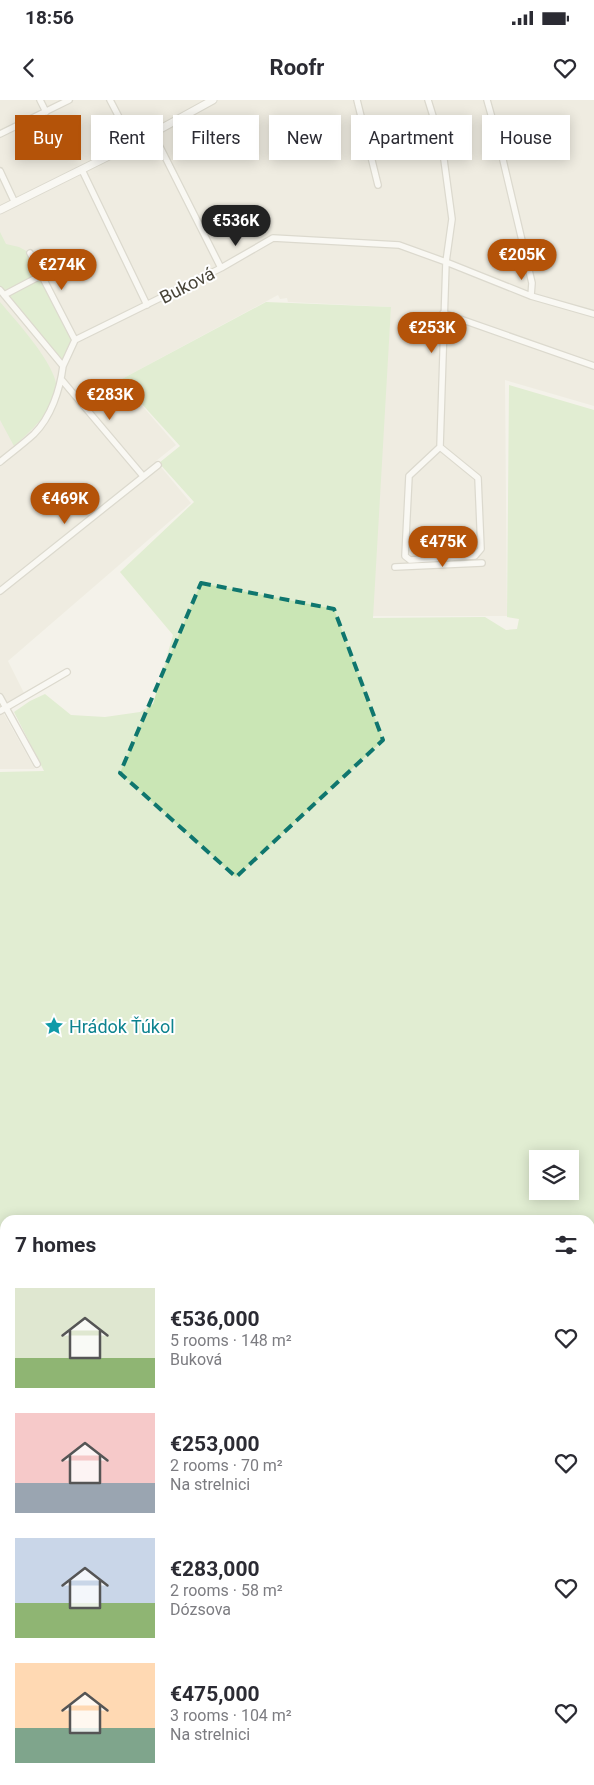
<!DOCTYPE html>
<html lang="en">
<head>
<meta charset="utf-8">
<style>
	body { margin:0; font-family:Roboto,sans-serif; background:#f2f2f3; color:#2b2b33; height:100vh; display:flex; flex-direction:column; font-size:19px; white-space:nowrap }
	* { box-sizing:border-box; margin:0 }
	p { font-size:16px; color:#7c7c81 }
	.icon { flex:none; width:28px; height:28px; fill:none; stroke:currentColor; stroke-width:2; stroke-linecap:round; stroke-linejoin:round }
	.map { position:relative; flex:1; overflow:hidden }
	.sheet { position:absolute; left:0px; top:1115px; width:595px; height:570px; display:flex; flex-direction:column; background:#fff; border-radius:15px 15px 0 0; box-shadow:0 2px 12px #0003 }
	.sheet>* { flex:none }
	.guide { position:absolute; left:15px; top:15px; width:565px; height:45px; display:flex; gap:10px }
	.buttons { position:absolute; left:529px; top:1050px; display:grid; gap:10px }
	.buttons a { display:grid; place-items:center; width:50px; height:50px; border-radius:0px; background:#fff; box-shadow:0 2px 12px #0003; font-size:25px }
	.price { position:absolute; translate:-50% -42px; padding:0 11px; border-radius:18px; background:#b45309; color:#fff; font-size:16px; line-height:32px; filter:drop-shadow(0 1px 2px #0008) }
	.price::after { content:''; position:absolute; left:50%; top:30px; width:15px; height:11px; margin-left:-8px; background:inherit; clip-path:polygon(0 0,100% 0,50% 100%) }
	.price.on { background:#222; color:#fff }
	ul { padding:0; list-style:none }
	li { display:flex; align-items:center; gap:15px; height:125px; padding:0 15px }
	li span { display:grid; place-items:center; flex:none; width:140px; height:100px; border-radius:0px; color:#555 }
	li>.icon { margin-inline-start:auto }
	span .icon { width:60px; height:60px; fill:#fffc; stroke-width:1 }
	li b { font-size:21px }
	h2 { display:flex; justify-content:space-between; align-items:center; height:60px; padding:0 15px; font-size:21px }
	.chip { padding:0 18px; border-radius:0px; background:#fff; box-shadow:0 2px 12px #0003; font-size:18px; line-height:45px }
	.chip.on { background:#b45309; color:#fff }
	.status { display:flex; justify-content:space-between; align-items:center; height:35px; padding:0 25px; background:#fff; direction:ltr }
	.status svg { height:14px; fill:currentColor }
	header { display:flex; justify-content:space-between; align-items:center; height:65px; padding:0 15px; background:#fff; font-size:22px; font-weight:700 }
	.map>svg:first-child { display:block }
</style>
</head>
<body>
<div class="status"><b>18:56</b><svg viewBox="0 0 49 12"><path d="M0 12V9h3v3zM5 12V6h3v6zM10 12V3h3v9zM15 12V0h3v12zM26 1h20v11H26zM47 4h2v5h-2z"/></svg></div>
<header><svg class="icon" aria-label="back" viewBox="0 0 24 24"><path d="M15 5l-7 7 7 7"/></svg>Roofr<svg class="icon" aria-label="heart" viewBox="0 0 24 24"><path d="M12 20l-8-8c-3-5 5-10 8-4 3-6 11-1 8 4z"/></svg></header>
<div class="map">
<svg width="594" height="1685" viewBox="0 0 594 1685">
	<rect width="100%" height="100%" fill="#f4f2ea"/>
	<path fill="#e8e5d8" d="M0 0H594V306L505 280 507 516H369L391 207 288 202 287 198 280 199 278 195 120 280 176 345 156 361 191 403 8 561 24 593 0 606Z
		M0 607 35 669H0Z"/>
	<path fill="#cae6b5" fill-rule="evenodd" d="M0 132 6 144 19 147 30 153 73 236 65 258 62 260 0 187Z
		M0 202C16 221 56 264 57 289 57 307 27 335 14 346L0 320Z
		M266 202 391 207 373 518 485 517 506 530 517 529 519 519 507 517 509 285 594 310V1685H0V672L44 671 14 612 30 601 45 594 71 615 105 617 140 612 153 604 173 535 120 472 194 402 159 363 180 346 120 280ZM538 1059H570V1091H538ZM5 1120H590V1680H5Z"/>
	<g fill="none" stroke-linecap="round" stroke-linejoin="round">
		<g stroke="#bfbbad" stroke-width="8">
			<path id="minor" d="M40 0 46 12
				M110 0 133 44
				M357 0 378 85
				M428 0 442 45 452 119 446 162 440 347 409 376 405 456 410 460 475 456 481 449 478 378 440 347
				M487 0 499 43 532 183 531 196
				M153 33 221 168
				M0 34 69 0
				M82 70 147 205
				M0 71 15 103
				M30 153 75 240
				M0 190 63 266C60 290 51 317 34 334 23 344 11 353 0 362
				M4 195 42 175
				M443 213 594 266
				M63 266 75 240 221 168 273 138 399 145 446 162 531 196 594 214
				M61 279 143 376
				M395 467 482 463
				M0 491 158 365
				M0 597 37 664
				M0 611 67 572"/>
		</g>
		<g stroke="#bfbbad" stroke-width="9">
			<path id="tertiary" d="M0 110 133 44 213 0"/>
		</g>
		<use href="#minor" stroke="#fff" stroke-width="5.5"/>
		<use href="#tertiary" stroke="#fff" stroke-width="7"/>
	</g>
	<path d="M0 0H594V1685H0ZM201 483 334 509 383 640 236 777 120 673Z" fill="#f4f2ea" fill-opacity=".55" fill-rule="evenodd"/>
	<path fill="none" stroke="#0f766e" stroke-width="4" stroke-dasharray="10 6" stroke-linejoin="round" d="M201 483 334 509 383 640 236 777 120 673Z"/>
	<defs>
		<g id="sight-bare" transform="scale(1.5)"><path d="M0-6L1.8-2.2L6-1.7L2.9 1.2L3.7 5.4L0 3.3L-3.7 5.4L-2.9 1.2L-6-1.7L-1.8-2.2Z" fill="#0f9aa8" stroke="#fff" stroke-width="2.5" paint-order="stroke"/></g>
	</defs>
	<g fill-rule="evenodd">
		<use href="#sight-bare" x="54" y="926"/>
	</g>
	<g text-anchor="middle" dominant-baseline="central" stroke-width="4" stroke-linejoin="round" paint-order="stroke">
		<g font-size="18" fill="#484438" stroke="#fff">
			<text transform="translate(187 185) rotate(-27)">Buková</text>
		</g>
		<g font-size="18" fill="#0d838f" stroke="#fff" text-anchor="start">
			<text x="69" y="926">Hrádok Ťúkol</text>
		</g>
	</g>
</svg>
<div class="buttons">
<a><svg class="icon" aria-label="layers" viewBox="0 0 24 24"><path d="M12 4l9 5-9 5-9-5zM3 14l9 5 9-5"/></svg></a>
</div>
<b class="price on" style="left:236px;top:147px">€536K</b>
<b class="price" style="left:522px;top:181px">€205K</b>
<b class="price" style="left:62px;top:191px">€274K</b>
<b class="price" style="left:432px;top:254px">€253K</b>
<b class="price" style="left:110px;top:321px">€283K</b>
<b class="price" style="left:65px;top:425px">€469K</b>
<b class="price" style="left:443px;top:468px">€475K</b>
<div class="guide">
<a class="chip on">Buy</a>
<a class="chip">Rent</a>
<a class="chip">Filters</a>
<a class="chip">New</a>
<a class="chip">Apartment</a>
<a class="chip">House</a>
</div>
<section class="sheet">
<h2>7 homes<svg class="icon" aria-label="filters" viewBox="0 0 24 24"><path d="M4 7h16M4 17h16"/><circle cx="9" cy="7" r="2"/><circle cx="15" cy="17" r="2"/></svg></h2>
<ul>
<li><span style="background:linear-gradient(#dfe7d0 70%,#8fb573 0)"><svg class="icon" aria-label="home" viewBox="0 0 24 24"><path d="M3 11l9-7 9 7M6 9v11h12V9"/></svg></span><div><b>€536,000</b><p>5 rooms · 148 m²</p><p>Buková</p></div><svg class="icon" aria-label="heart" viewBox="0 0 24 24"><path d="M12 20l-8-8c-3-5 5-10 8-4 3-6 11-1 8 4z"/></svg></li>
<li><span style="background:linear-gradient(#f6c9c9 70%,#9aa5b1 0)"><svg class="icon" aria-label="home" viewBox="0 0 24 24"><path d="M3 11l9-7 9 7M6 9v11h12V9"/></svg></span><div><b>€253,000</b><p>2 rooms · 70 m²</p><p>Na strelnici</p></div><svg class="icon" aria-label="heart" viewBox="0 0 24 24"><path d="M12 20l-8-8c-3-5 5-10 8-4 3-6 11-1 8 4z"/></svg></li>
<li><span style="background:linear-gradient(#c9d6e8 65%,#8fb573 0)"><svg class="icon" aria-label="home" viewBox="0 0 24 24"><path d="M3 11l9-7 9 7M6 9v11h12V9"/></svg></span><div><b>€283,000</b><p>2 rooms · 58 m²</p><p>Dózsova</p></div><svg class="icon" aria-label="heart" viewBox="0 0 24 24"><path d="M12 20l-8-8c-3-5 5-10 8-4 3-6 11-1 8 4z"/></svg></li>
<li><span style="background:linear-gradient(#ffd9b3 65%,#7fa58c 0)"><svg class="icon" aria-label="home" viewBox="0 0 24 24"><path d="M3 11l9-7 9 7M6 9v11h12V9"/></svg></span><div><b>€475,000</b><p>3 rooms · 104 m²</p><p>Na strelnici</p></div><svg class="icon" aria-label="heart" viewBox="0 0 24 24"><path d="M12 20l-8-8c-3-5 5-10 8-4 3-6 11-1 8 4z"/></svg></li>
</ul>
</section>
</div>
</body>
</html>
